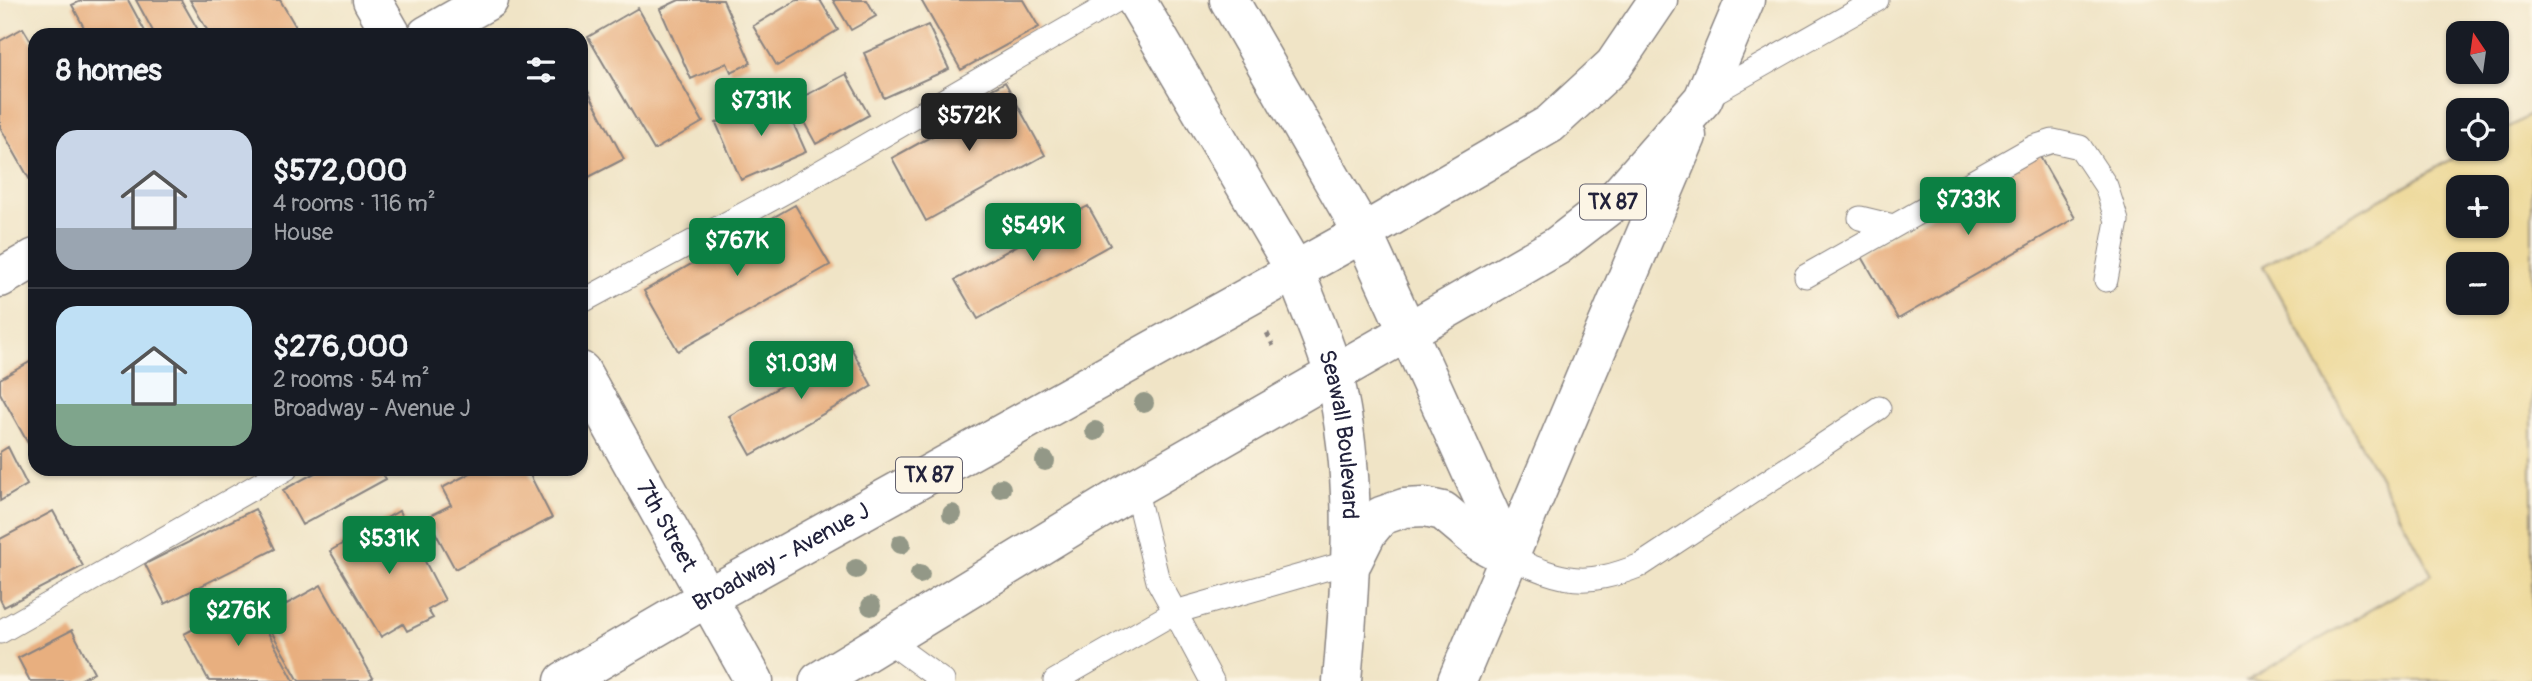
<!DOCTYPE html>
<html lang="en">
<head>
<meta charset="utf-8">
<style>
	body { margin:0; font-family:Pangolin,sans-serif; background:#242831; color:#f1f3f6; height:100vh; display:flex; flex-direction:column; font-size:26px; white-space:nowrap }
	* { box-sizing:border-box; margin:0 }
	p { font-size:23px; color:#9ea1a6 }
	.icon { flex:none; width:38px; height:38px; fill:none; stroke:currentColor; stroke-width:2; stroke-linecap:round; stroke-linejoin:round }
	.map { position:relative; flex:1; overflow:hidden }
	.panel { position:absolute; left:28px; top:28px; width:560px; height:448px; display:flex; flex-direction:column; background:#171b24; border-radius:21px; box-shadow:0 2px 5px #0004 }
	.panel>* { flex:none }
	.needle { width:46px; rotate:347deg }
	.buttons { position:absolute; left:2446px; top:21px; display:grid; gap:14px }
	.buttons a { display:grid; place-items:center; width:63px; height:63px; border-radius:14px; background:#171b24; box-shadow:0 2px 5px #0004; font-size:35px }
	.price { position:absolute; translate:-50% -60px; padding:0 16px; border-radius:7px; background:#0b8043; color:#fff; font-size:23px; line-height:46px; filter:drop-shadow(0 2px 4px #0008) }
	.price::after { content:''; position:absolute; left:50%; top:42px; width:21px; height:16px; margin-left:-10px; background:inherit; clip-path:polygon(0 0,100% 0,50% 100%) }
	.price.selected { background:#222; color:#fff }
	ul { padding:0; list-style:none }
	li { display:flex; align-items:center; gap:21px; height:175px; padding:0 28px }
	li+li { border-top:2px solid #363941 }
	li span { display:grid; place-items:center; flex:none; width:196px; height:140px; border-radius:21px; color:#555 }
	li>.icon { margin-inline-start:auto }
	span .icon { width:84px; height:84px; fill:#fffc; stroke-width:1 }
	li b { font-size:30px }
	h2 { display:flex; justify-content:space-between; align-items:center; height:84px; padding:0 28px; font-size:30px }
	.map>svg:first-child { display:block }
</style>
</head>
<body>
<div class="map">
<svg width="2532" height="681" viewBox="0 0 2532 681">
	<rect width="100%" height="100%" fill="#fcf5e5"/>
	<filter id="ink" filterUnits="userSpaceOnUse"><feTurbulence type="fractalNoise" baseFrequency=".0143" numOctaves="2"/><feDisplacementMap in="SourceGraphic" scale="14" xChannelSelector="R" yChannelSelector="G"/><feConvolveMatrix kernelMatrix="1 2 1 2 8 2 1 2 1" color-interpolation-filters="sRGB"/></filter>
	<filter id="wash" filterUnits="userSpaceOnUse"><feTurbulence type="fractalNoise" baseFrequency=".00686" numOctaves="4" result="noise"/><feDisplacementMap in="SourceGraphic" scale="28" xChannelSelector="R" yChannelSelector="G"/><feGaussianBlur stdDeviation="1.57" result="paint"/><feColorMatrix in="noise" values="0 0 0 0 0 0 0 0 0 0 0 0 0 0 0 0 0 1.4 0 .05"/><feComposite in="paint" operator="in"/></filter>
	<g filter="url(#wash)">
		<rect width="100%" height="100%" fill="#f0e4c6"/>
		<path fill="#eeda9e" stroke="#887e6c" stroke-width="2" fill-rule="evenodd" d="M2532 114V681H2247L2432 574 2263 266 2470 149H2497V134ZM2459 187H2497V226H2459ZM2459 264H2497V303H2459Z"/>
		<g id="blocks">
			<path fill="#e8af7f" d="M83 0H128L147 35H88L72 5Z
				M136 0H181L201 35H155Z
				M190 0H280L299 32 293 35H210Z
				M679 0H723L751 63 731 72 727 63 691 79 660 9Z
				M797 0H820L838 30 777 66 753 26Z
				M833 0H867L876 16 851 30Z
				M921 0H1023L1039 27 961 70Z
				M638 8 703 122 654 150 588 37Z
				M928 25 949 69 884 98 864 53Z
				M23 28 35 48V180L31 182 0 127V41Z
				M846 74 869 115 816 144 793 102Z
				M581 78 624 159 581 181Z
				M1005 82 1045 155 926 221 892 158 952 125 946 114Z
				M781 96 806 152 741 180 716 123Z
				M2039 155 2075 218 1898 319 1861 255Z
				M795 205 830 265 678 351 644 291Z
				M1088 206 1110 245 978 319 955 280Z
				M850 346 872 386 751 455 729 416Z
				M35 359V441L29 445 0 393V379Z
				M8 447 27 485 0 501V452Z
				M322 469H380L386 479 302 525 283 490Z
				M478 469H527L552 518 455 569 427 517 451 505 442 488Z
				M255 509 275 549 165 604 145 564Z
				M53 511 83 566 4 607 0 599V539Z
				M399 511 445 600 428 610 433 618 407 631 403 624 381 637 330 551Z
				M321 585 373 678 368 681H299L263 617Z
				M250 599 294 681H209L184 634Z
				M72 630 94 672 78 681H30L18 658Z"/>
		</g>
	</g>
	<g filter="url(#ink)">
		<use href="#blocks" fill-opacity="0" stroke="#898380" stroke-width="2"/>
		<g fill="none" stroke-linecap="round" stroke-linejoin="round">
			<g stroke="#898380" stroke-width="25">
				<path id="lane" d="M1706 97 1877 0
					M1860 218 1893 226
					M1806 276 2034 147 2053 141 2080 147 2106 186 2117 221 2106 280
					M581 302 794 187 1117 0
					M1510 558C1566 581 1583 588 1641 565L1879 408
					M0 632 286 469
					M887 640 943 681
					M1055 681 1175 612 1158 581 1135 488
					M1212 681 1175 612 1353 561"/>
			</g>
			<g stroke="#898380" stroke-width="41">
				<g id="street">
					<path d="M372 0 392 35"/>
					<path d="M427 35 489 0"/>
					<path d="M0 278 35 258"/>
					<path id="s1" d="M581 371 754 681"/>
				</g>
			</g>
			<g stroke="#898380" stroke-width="41">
				<path id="secondary" d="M1136 0 1295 270
					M1229 0 1363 233"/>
			</g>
			<g stroke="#898380" stroke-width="41">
				<g id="primary">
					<path d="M1363 233 1510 558"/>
					<path id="s2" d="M1295 270C1307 305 1325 341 1334 376 1359 478 1351 578 1342 681"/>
					<path d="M1353 561 1367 533 1381 516 1404 508 1425 507 1443 511 1480 542 1510 558"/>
					<path id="s3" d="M564 681 708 597 1363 233 1550 124 1614 65 1658 0"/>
					<path d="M819 681 1135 488 1557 246 1610 205 1703 99 1745 0"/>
					<path d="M1457 681 1687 136"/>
				</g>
			</g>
			<path stroke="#898380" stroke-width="4.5" stroke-dasharray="5 5" stroke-linecap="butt" d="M1267 333 1273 346"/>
			<use href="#lane" stroke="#fff" stroke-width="23"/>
			<use href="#street" stroke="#fff" stroke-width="38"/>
			<use href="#secondary" stroke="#fff" stroke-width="38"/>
			<use href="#primary" stroke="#fff" stroke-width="38"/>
		</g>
		<g fill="#939887">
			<circle cx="1144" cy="403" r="10"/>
			<circle cx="1095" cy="431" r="10"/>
			<circle cx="1045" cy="461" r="10"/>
			<circle cx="1001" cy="488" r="10"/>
			<circle cx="952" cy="514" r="10"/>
			<circle cx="901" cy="544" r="10"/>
			<circle cx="856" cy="569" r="10"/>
			<circle cx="920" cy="574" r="10"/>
			<circle cx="871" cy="606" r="10"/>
		</g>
	</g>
	<g text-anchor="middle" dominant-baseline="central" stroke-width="5" stroke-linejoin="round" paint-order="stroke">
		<g fill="#fcf5e5" stroke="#63616e" stroke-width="2">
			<rect x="1580" y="184.5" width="66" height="35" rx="5"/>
			<rect x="896" y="457.5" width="66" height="35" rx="5"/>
		</g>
		<g font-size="21" font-weight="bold" fill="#22223b">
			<text x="1613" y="202">TX 87</text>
			<text x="929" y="475">TX 87</text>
		</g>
		<g font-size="23" fill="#22223b" stroke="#fcf5e5">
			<text stroke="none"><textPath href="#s2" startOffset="172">Seawall Boulevard</textPath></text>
			<text stroke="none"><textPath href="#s1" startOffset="177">7th Street</textPath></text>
			<text stroke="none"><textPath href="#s3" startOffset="250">Broadway - Avenue J</textPath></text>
		</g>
	</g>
</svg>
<div class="buttons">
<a><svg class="needle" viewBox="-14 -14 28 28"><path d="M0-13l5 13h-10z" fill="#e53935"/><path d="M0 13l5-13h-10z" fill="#9ea1a6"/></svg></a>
<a><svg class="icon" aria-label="locate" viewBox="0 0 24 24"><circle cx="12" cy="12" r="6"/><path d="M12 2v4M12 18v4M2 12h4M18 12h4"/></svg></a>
<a>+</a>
<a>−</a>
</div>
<b class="price" style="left:761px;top:138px">$731K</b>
<b class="price selected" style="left:969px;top:153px">$572K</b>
<b class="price" style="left:1968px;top:237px">$733K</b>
<b class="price" style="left:1033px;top:263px">$549K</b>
<b class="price" style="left:737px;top:278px">$767K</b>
<b class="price" style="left:801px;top:401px">$1.03M</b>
<b class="price" style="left:389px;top:576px">$531K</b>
<b class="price" style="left:238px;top:648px">$276K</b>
<section class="panel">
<h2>8 homes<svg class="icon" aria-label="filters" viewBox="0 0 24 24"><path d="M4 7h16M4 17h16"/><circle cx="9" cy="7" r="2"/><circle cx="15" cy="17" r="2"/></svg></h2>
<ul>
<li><span style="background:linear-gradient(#c9d6e8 70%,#9aa5b1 0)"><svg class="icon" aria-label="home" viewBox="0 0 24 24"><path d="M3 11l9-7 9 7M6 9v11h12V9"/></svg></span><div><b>$572,000</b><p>4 rooms · 116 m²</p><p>House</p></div></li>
<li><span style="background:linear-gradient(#bfe0f5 70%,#7fa58c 0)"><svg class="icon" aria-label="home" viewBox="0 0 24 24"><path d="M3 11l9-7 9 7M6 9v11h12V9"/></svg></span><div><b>$276,000</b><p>2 rooms · 54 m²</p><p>Broadway - Avenue J</p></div></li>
</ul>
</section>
</div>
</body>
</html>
